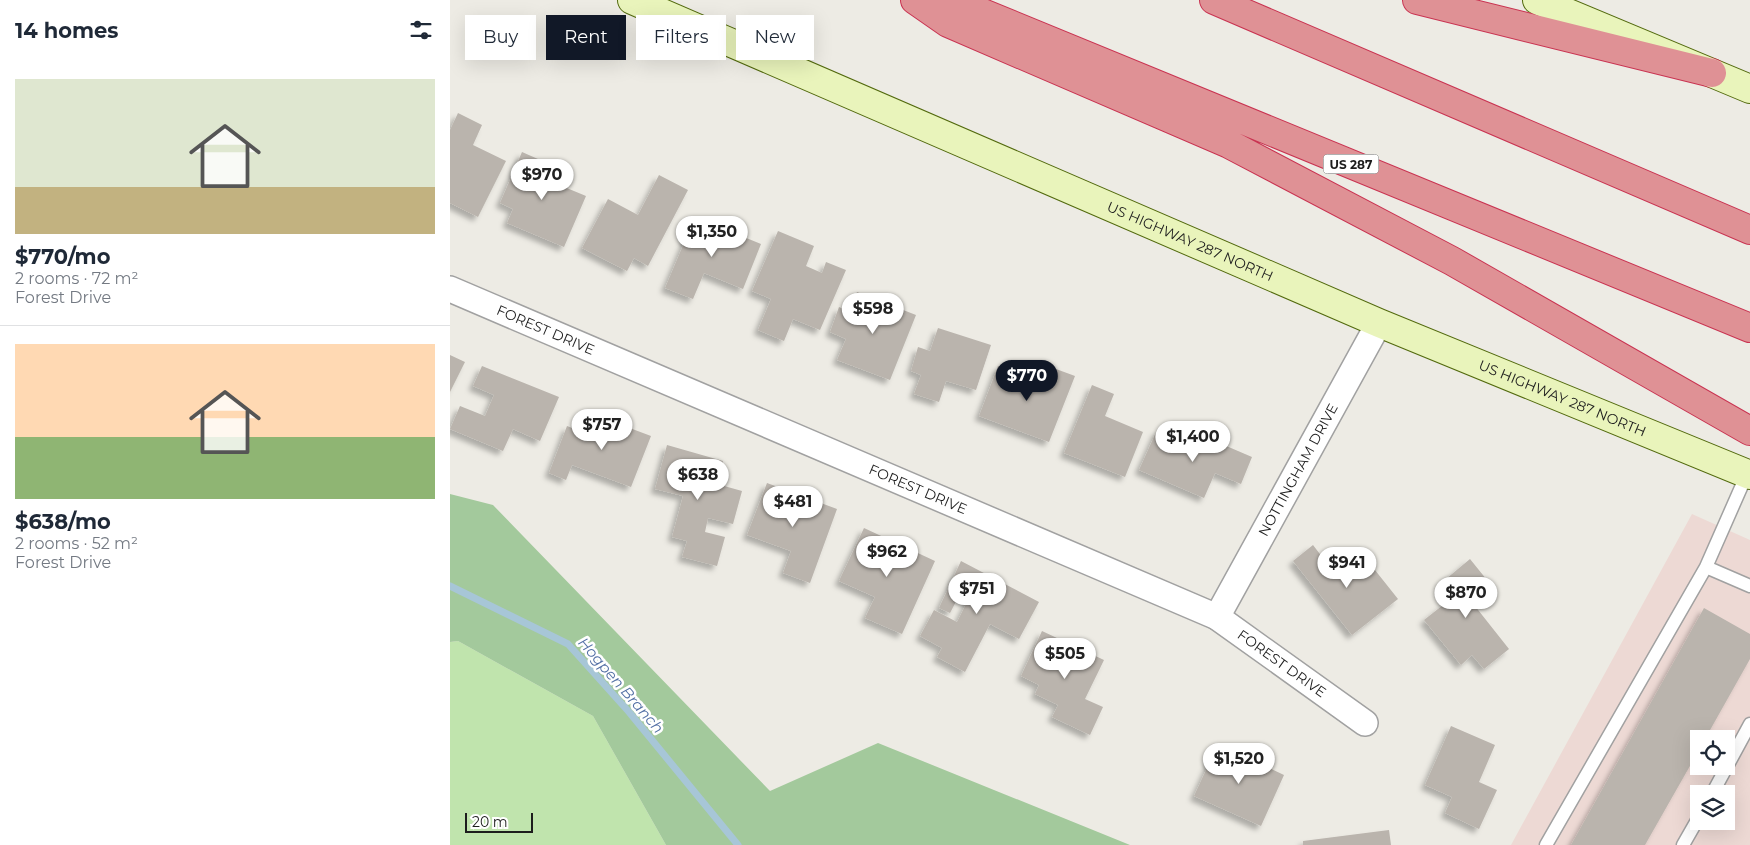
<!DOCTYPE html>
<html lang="en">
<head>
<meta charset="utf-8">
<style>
	body { margin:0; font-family:Montserrat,sans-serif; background:#f2f2f3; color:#1f2937; height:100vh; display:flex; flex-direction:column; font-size:19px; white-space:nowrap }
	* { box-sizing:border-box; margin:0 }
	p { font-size:16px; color:#747a83 }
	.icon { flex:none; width:28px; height:28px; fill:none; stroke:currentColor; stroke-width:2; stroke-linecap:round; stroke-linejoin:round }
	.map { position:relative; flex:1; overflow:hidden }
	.drawer { display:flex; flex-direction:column; background:#fff; width:450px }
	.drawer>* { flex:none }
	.hud { position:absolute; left:15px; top:15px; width:475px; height:45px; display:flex; gap:10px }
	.tools { position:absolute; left:1240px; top:730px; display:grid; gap:10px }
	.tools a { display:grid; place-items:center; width:45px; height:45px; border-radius:0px; background:#fff; box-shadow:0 5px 20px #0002; font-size:25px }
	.scale { position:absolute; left:15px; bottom:12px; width:68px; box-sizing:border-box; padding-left:5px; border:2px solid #1d1d1d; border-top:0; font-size:14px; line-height:18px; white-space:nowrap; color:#1d1d1d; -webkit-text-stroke:4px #fff; paint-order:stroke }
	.price { position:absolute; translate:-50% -42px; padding:0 11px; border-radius:18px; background:#fff; color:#222; font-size:16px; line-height:32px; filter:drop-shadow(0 1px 2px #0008) }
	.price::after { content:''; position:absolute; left:50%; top:30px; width:15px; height:11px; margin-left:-8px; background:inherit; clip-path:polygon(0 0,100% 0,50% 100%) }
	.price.current { background:#111827; color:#fff }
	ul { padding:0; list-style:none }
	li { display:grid; align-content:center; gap:10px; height:265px; padding:0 15px }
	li+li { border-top:1px solid #e0e1e3 }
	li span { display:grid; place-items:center; height:155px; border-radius:0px; color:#555 }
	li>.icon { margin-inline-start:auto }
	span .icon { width:90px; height:90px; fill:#fffc; stroke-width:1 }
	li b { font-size:21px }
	h2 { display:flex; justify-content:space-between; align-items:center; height:60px; padding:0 15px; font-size:21px }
	.chip { padding:0 18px; border-radius:0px; background:#fff; box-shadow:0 5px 20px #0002; font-size:18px; line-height:45px }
	.chip.current { background:#111827; color:#fff }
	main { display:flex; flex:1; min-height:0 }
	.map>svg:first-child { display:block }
</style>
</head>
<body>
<main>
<section class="drawer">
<h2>14 homes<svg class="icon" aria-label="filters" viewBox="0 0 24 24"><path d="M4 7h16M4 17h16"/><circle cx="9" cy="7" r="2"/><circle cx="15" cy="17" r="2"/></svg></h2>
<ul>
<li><span style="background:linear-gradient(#dfe7d0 70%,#c2b280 0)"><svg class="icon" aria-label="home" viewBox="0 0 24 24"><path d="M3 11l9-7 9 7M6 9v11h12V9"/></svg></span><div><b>$770/mo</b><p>2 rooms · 72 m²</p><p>Forest Drive</p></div></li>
<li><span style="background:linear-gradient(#ffd9b3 60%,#8fb573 0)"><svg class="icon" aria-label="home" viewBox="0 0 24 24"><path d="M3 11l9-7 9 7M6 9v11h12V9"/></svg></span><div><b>$638/mo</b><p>2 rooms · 52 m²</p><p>Forest Drive</p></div></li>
</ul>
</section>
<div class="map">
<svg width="1300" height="845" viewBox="0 0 1300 845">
	<defs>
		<filter id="shadow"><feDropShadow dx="-4.5" dy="4.5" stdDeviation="2.5" flood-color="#0004"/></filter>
	</defs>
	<rect width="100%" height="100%" fill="#edebe4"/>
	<path fill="#edd9d4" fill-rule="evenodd" d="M1242 514 1300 540V845H1061ZM1249 739H1276V766H1249ZM1249 794H1276V821H1249Z"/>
	<path fill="#c0e4ad" d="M8 641 143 716 216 845H0V642Z"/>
	<path fill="#a3c99c" d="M0 494 43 505 320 791 428 743 680 845H216L143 716 8 641 0 642Z"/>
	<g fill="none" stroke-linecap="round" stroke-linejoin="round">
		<path stroke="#a7c6d7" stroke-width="7" d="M0 586 118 644 179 712 288 845"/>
	</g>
	<path fill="#bab4ad" filter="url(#shadow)" d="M8 113 32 125 23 145 56 161 28 217 0 203V130Z
		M72 152 113 170 107 184 136 196 114 247 57 223 63 209 50 203Z
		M209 175 238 190 198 266 184 258 177 271 132 248 158 199 188 215Z
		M245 217 311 244 293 289 254 273 243 299 215 288Z
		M328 231 364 246 356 266 372 273 376 262 396 270 370 330 343 319 334 341 308 330 321 299 302 291Z
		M407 292 466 315 440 380 387 360 396 339 380 332 389 307 400 312Z
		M488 328 541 345 526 390 496 381 489 402 464 394 471 375 461 371 468 347 480 351Z
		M0 355 15 362 0 392Z
		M32 366 109 397 90 441 63 429 53 451 0 429 10 406 35 416 44 395 23 386Z
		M548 366 599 386 606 369 625 376 599 442 529 416Z
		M642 385 664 394 655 416 693 432 675 477 614 453Z
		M145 415 201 436 181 487 122 465 116 480 99 473 117 426 138 434Z
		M707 430 748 447 753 436 802 457 791 484 765 473 754 498 689 470Z
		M217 445 273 461 267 484 292 491 283 524 258 518 255 532 275 537 267 566 232 557 237 541 222 537 233 496 205 489Z
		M317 483 387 509 360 583 333 573 341 551 297 535Z
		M414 528 485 561 452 634 415 618 425 597 389 581Z
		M863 545 879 566 891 556 903 571 917 560 948 599 902 635 843 561Z
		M1020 559 1041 585 1021 601 1059 649 1034 669 1022 655 1011 665 974 620 1002 598 990 584Z
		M511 561 589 602 569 639 540 624 515 672 487 657 492 648 470 636 484 610 507 622 520 596 511 592 500 613 489 608Z
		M1254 608 1300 634V659L1255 739H1249V750L1195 845H1121Z
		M592 631 654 660 635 699 653 707 640 735 602 717 608 705 585 694 589 685 571 676Z
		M1001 726 1045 745 1029 782 1047 790 1029 829 995 813 1002 797 975 785Z
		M768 744 834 775 811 826 744 796Z
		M939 830 941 845H853V841Z"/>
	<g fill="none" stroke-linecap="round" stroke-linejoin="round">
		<g stroke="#a1a1a1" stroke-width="15">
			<path id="service" d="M1256 567 1300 586
				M1262 794 1300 724
				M1096 845 1256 567 1297 474
				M1233 845 1249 817"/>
		</g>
		<g stroke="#a1a1a1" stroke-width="28">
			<g id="minor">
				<path id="s1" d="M0 289 767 617 915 723"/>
				<path id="s2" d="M767 617 929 323"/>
			</g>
		</g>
		<g stroke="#536a0e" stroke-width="30">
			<g id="secondary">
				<path id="s3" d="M182 0 929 323 1300 475"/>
				<path d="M1087 0 1300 89"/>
			</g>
		</g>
		<g stroke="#c93351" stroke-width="30">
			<path id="motorway" d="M465 0 498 23 779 144 1002 261 1300 431
				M501 0 1300 328
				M764 0 1300 230
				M967 0 1262 73"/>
		</g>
		<use href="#service" stroke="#fff" stroke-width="12"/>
		<use href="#minor" stroke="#fff" stroke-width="25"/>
		<use href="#secondary" stroke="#e9f4bb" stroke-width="28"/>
		<use href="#motorway" stroke="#df9195" stroke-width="28"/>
	</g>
	<g text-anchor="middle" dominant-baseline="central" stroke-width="5" stroke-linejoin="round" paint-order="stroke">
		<rect fill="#fff" stroke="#616161" stroke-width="1" x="873.5" y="154.5" width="55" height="19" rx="4"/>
		<g font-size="12" font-weight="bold" fill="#1d1d1d">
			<text x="901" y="164">US 287</text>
		</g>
		<g font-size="14" fill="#1d1d1d" stroke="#fff">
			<text stroke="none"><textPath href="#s3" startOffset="608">US HIGHWAY 287 NORTH</textPath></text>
			<text stroke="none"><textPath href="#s1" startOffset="104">FOREST DRIVE</textPath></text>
			<text stroke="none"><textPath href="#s3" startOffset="1012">US HIGHWAY 287 NORTH</textPath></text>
			<text stroke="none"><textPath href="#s2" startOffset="168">NOTTINGHAM DRIVE</textPath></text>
			<text stroke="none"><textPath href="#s1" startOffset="509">FOREST DRIVE</textPath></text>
			<text stroke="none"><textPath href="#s1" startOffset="914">FOREST DRIVE</textPath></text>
		</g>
		<g font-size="15" font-style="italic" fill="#526fa4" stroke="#fff">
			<text transform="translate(171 685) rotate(49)">Hogpen Branch</text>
		</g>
	</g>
</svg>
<div class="tools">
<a><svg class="icon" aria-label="locate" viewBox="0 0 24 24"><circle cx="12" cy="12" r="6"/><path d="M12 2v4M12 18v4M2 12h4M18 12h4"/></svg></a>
<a><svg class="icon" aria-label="layers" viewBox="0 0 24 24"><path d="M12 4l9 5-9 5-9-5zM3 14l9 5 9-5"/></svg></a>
</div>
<div class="scale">20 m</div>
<b class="price" style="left:92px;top:201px">$970</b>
<b class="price" style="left:262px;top:258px">$1,350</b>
<b class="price" style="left:423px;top:335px">$598</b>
<b class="price current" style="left:577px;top:402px">$770</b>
<b class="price" style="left:152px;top:451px">$757</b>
<b class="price" style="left:743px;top:463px">$1,400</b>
<b class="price" style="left:248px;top:501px">$638</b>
<b class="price" style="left:343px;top:528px">$481</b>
<b class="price" style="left:437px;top:578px">$962</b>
<b class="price" style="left:897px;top:589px">$941</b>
<b class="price" style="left:527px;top:615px">$751</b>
<b class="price" style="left:1016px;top:619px">$870</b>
<b class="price" style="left:615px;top:680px">$505</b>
<b class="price" style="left:789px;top:785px">$1,520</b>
<div class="hud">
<a class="chip">Buy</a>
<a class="chip current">Rent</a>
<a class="chip">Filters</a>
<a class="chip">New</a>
</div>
</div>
</main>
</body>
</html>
